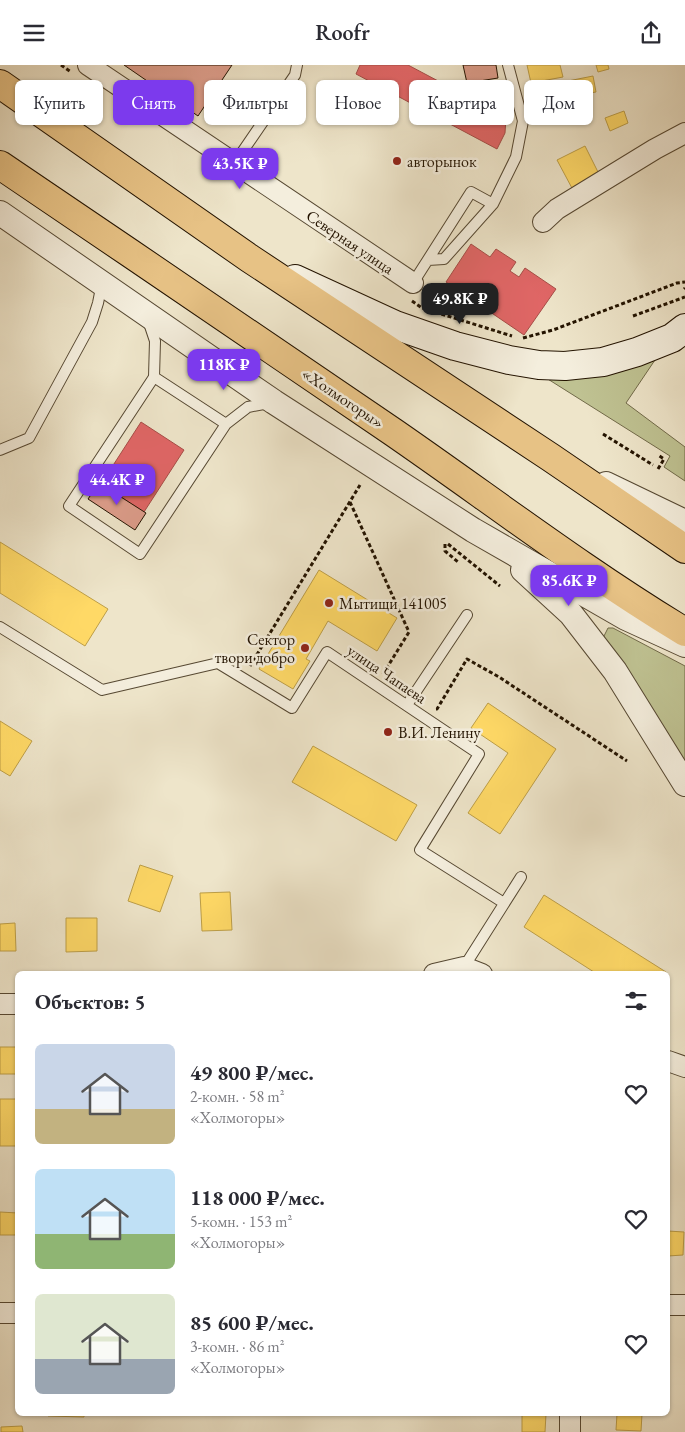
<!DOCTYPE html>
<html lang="ru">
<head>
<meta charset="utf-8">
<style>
	body { margin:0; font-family:"EB Garamond",serif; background:#f7f7f7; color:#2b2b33; height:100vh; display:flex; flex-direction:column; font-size:19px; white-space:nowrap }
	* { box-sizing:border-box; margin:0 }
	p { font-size:16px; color:#7c7c81 }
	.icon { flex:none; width:28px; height:28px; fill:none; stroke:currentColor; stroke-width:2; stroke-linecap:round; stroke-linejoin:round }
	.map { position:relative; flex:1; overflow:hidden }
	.sheet { position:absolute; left:15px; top:906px; width:655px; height:445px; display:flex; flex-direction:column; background:#fff; border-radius:8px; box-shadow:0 1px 4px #0004 }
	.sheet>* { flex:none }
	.banner { position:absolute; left:15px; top:15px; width:655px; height:45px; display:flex; gap:10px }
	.price { position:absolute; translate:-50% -42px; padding:0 11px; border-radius:10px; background:#7c3aed; color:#fff; font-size:16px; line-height:32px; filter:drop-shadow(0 1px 2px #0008) }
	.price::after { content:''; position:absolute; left:50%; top:30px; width:15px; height:11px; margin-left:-8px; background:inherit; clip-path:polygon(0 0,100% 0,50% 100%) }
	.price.current { background:#222; color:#fff }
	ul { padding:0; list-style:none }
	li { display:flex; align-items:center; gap:15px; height:125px; padding:0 20px }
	li span { display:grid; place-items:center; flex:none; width:140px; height:100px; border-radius:8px; color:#555 }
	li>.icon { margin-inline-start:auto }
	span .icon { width:60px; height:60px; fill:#fffc; stroke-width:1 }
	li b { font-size:21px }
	h2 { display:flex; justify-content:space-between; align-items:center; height:60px; padding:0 20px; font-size:21px }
	.chip { padding:0 18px; border-radius:8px; background:#fff; box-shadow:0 1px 4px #0004; font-size:18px; line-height:45px }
	.chip.current { background:#7c3aed; color:#fff }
	header { display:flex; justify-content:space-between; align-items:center; height:65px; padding:0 20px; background:#fff; font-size:22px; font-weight:600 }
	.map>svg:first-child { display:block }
</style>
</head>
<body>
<header><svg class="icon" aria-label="menu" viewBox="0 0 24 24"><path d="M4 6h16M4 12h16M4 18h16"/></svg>Roofr<svg class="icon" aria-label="share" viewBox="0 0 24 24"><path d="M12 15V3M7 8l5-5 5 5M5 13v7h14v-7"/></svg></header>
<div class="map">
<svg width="685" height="1367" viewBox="0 0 685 1367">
	<rect width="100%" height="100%" fill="#eee5ca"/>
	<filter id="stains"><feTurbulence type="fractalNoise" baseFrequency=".004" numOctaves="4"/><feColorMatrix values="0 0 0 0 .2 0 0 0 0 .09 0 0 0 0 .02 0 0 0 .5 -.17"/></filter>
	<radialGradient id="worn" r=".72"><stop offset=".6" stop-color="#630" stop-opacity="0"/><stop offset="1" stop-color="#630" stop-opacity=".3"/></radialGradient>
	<path fill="#bfc292" stroke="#716a49" d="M657 292 626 338 685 382V416L664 402 670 391 543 311Z
		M608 563H613L685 601V701L604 574V571Z"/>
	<path fill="#ffd966" stroke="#bd9e47" d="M527 0H560L563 12 531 18Z
		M596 0H608L609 4 598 7Z
		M593 11 596 27 571 31 568 16Z
		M624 46 628 58 610 66 605 53Z
		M585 81 600 111 573 125 557 95Z
		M0 477 108 544 85 581 0 528Z
		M319 505 397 553 377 586 328 556 306 594 310 596 293 624 259 604Z
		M488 638 556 684 500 769 468 748 508 688 471 663Z
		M0 656 32 676 10 711 0 705Z
		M313 681 417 740 396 776 292 717Z
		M140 800 173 811 160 847 128 836Z
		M230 827 232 865 202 866 200 828Z
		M544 830 666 907 665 909H597L524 862Z
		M66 853H97V886L66 887Z
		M15 858 16 886H0V859Z
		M0 982H18V1009H0Z
		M0 1034H16V1081H0Z
		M0 1147 18 1148V1170H0Z
		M668 1166 684 1167 683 1190 668 1191Z
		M49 1349H84V1352L48 1351Z
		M522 1349H546L545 1367H522Z
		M617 1349H642L641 1366 616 1365Z
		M22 1361 23 1367H1V1362Z"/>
	<path fill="#e06666" stroke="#a74d47" d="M360 0H408L506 52 505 68 497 84 356 9Z
		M471 179 490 192 496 184 516 197 510 206 519 212 525 203 556 224 524 270 446 217Z
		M141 357 184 385 144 447 101 419Z"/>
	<path fill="#dd9d8b" stroke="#231300" d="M124 0H232L198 51Z
		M463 0H496L498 13 467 18Z
		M99 418 146 448 135 465 88 434Z"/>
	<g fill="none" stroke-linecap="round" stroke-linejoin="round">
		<g stroke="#564832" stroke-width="12">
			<path id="service" d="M234 99 295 10 297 0
				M428 195 444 194 493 139 516 92 523 56 508 0
				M413 218 471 127 493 139
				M148 255 155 276 154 312 226 359 248 342 269 338
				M154 312 69 441 140 489 226 359
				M0 385 29 373 92 257 98 238 102 218
				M0 562 102 625 218 598 292 643 327 587 479 689 420 785 504 838
				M407 640 467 550
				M464 902 521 812"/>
		</g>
		<g stroke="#564832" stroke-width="22">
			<path id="minor" d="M88 0 413 218
				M543 157 557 144 655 84 685 68
				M434 909 464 902 482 909
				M0 939H18
				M668 996 685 1002
				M668 1240H685
				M0 1248H18
				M570 1367V1349"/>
		</g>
		<g stroke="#564832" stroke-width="26">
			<path id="tertiary" d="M0 148 274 337 473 465 626 553 685 580
				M606 419 685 457
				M523 505 571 549 615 606 685 719"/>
		</g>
		<g stroke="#231300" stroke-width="30">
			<path id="secondary" d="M295 214 395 260 455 281 509 295 539 300 565 301 603 297 637 287 672 273 685 263"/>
		</g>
		<g stroke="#231300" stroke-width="30">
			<path id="trunk" d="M0 19 249 193 550 392 685 484
				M0 100C131 189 262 277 393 367 490 434 584 506 685 567"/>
		</g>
		<path stroke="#231300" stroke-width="3" stroke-dasharray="4 2.5" stroke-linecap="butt" d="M61 0 71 7
			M684 224 685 223
			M412 236 422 243 512 271
			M633 251 685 232
			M523 273 553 265 677 218 685 217
			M603 369 653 400
			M658 404 664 394 658 390
			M350 437 409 567 383 609
			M445 479V486L458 497
			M448 479 500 521
			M250 601 360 420
			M436 644H437L467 594 499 612 627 696"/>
		<use href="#service" stroke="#f4eedd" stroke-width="10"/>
		<use href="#minor" stroke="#f4eedd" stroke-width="20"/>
		<use href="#tertiary" stroke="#f4eedd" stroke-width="24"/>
		<use href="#secondary" stroke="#f4eedd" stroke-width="28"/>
		<use href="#trunk" stroke="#e7c285" stroke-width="28"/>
	</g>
	<g fill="#8f2418" stroke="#f4eedd" stroke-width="2">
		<circle cx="397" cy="96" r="5"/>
		<circle cx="329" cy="538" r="5"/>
		<circle cx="305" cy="583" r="5"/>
		<circle cx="388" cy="667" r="5"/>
	</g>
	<g text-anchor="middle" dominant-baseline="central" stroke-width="5" stroke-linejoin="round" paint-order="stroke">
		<g font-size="16" fill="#231300" stroke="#f4eedd" text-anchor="start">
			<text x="407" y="96">авторынок</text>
			<text x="339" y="538">Мытищи 141005</text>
			<text x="295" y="574" text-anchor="end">Сектор<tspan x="295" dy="18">твори добро</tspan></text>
			<text x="398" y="667">В.И. Ленину</text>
		</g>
		<g font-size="16" fill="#231300" stroke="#f4eedd">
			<text transform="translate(350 177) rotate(34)">Северная улица</text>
			<text transform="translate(343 333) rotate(34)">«Холмогоры»</text>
			<text transform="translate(387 609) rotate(34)">улица Чапаева</text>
		</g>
	</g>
	<rect width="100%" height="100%" filter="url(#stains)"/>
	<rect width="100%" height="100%" fill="url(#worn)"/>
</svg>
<b class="price" style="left:240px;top:125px">43.5K ₽</b>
<b class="price current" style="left:460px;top:260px">49.8K ₽</b>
<b class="price" style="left:224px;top:326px">118K ₽</b>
<b class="price" style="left:117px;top:441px">44.4K ₽</b>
<b class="price" style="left:569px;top:542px">85.6K ₽</b>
<div class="banner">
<a class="chip">Купить</a>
<a class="chip current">Снять</a>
<a class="chip">Фильтры</a>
<a class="chip">Новое</a>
<a class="chip">Квартира</a>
<a class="chip">Дом</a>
</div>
<section class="sheet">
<h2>Объектов: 5<svg class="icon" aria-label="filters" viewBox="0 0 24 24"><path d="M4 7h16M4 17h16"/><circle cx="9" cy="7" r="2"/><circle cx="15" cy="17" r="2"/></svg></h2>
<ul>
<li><span style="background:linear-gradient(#c9d6e8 65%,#c2b280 0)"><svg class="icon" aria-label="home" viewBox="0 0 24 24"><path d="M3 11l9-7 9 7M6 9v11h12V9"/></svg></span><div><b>49 800 ₽/мес.</b><p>2-комн. · 58 m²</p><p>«Холмогоры»</p></div><svg class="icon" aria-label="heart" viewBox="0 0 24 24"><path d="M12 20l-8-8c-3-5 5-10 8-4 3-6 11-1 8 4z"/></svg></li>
<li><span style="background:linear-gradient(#bfe0f5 65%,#8fb573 0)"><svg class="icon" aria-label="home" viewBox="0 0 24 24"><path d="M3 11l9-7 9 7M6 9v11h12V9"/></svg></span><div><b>118 000 ₽/мес.</b><p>5-комн. · 153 m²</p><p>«Холмогоры»</p></div><svg class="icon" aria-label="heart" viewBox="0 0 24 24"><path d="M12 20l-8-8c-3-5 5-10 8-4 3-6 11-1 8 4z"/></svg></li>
<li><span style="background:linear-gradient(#dfe7d0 65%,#9aa5b1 0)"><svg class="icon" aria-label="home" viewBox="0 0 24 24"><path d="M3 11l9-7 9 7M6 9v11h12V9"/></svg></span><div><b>85 600 ₽/мес.</b><p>3-комн. · 86 m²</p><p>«Холмогоры»</p></div><svg class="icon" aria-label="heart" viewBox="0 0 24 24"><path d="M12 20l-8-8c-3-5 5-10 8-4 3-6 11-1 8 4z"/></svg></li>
</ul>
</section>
</div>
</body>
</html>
